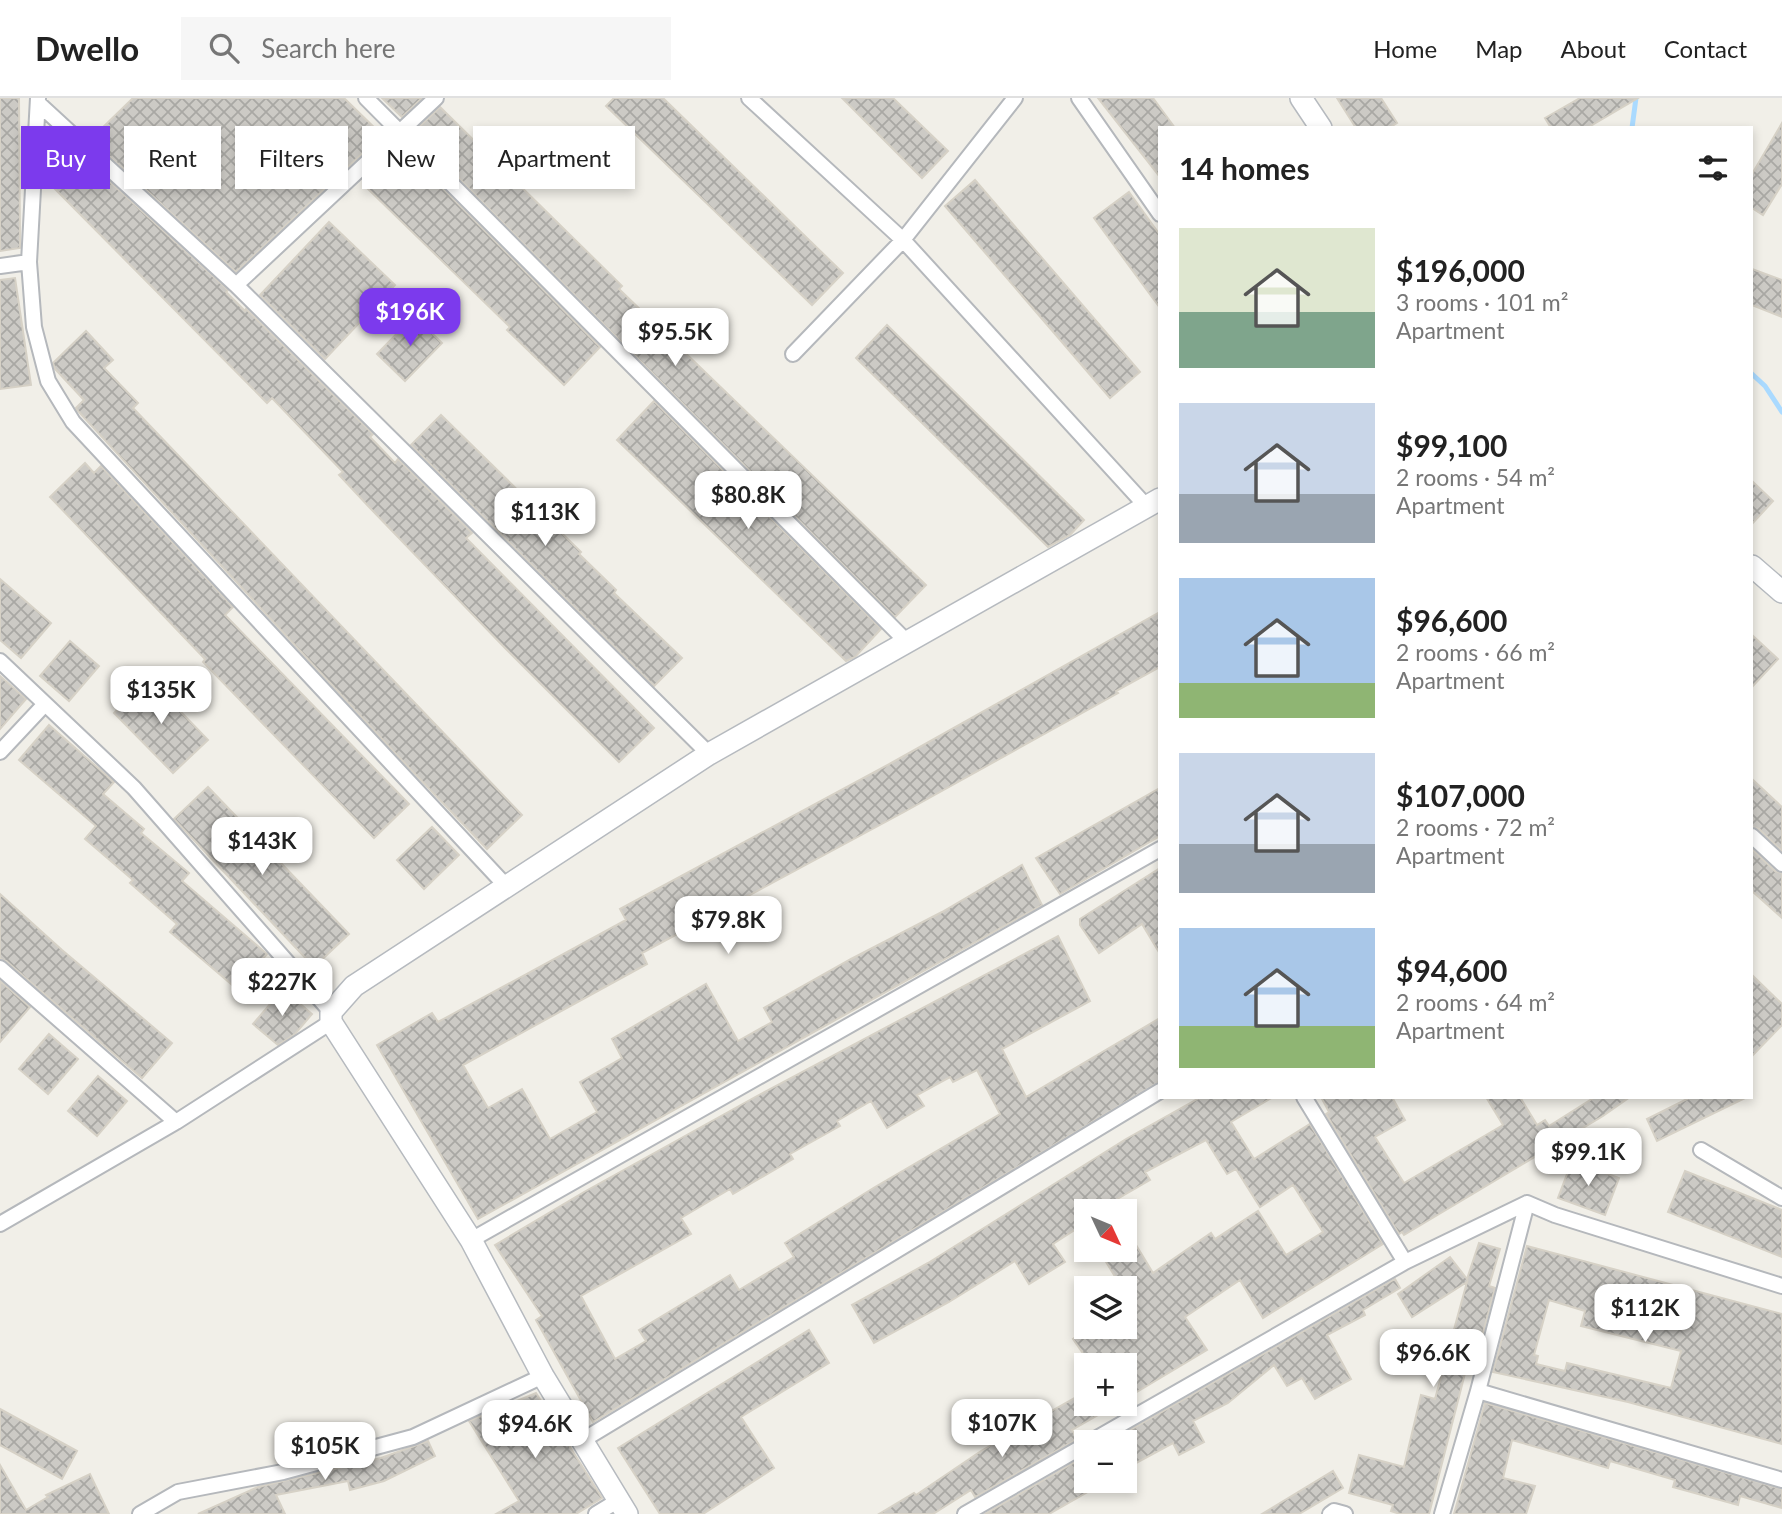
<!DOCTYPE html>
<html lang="en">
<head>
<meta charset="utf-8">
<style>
	body { margin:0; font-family:Lato,sans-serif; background:#f6f6f6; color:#222; height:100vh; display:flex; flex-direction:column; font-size:26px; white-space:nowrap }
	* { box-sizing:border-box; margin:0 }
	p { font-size:23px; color:#767676 }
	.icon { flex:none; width:38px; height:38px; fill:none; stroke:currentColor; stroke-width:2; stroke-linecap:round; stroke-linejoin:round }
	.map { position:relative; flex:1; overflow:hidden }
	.details { position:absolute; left:1158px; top:28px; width:595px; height:973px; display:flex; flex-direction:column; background:#fff; border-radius:0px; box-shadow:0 4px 10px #0003 }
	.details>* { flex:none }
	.banner { position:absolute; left:21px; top:28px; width:665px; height:63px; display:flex; gap:14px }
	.needle { width:46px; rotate:134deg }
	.controls { position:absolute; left:1074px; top:1101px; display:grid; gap:14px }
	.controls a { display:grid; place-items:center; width:63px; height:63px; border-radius:0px; background:#fff; box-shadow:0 4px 10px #0003; font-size:35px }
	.price { position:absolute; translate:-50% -60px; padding:0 16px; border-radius:14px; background:#fff; color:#222; font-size:23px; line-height:46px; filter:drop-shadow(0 2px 4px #0008) }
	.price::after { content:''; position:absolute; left:50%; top:42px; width:21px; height:16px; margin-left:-10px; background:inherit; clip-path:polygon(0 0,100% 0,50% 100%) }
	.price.on { background:#7c3aed; color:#fff }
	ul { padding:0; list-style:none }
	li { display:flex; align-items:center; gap:21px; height:175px; padding:0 21px }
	li span { display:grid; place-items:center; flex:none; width:196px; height:140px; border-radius:0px; color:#555 }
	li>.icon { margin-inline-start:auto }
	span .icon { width:84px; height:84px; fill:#fffc; stroke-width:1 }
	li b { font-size:30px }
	h2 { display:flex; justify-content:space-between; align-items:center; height:84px; padding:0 21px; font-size:30px }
	.tag { padding:0 24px; border-radius:0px; background:#fff; box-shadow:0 4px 10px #0003; font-size:24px; line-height:63px }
	.tag.on { background:#7c3aed; color:#fff }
	header { display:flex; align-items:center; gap:42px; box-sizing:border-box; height:98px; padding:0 35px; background:#fff; border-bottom:2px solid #e0e0e0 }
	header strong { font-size:33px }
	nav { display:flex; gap:38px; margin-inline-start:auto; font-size:24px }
	.search { width:490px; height:63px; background:#f6f6f6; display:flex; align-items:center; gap:18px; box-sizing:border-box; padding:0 24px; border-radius:0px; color:#767676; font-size:26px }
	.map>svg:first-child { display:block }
</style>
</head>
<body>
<header>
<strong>Dwello</strong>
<div class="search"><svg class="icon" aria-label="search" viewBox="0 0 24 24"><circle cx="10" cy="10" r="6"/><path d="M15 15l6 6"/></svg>Search here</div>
<nav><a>Home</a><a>Map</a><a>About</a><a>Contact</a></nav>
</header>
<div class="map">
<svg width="1782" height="1416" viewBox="0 0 1782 1416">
	<defs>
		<pattern id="building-cross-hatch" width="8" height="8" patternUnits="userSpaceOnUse" patternTransform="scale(1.75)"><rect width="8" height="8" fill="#cccac5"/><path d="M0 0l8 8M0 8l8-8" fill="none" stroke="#a9a8a4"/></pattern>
	</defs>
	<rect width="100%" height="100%" fill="#f1efe8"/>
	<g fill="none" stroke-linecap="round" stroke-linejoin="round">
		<path stroke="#aadaff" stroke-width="5" d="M1632 30 1636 0
			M1752 276 1765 288 1782 314"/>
	</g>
	<path fill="url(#building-cross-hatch)" stroke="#d6d1c6" stroke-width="2" fill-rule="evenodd" d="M0 0H19L20 146V150L0 153Z
		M133 0H344L382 37 236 174 98 48 104 42 97 35Z
		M382 0H422L402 19Z
		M614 0H663L843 175 812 207 606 8Z
		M842 0H893L948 53 922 80Z
		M1098 0H1153L1175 30H1160V79Z
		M1337 0H1381L1397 25 1389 30H1356Z
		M1580 0H1638L1587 30H1551L1545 20Z
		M440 9 622 188 619 191 926 487 895 519 416 37 418 35 416 32Z
		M1782 25V86L1763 117 1752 110V76Z
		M405 52 600 249 564 287 507 232 510 229 368 91Z
		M85 61 228 192 226 194 245 213 246 211 373 336 370 339 395 365 398 361 472 435 466 440 654 630 619 664 505 550 370 410 339 377 343 374 272 300 267 305 54 90Z
		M975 82 1140 274 1110 300 945 108Z
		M1129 94 1160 137V210L1094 120Z
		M329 124 395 187 325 261 260 197Z
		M1752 171 1782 182V219L1752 207Z
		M15 180 31 287 0 291V182Z
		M414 218 442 245 405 283 377 256Z
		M887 227 1084 422 1070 437 1048 449 856 260Z
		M86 233 113 262 104 270 138 305 133 310 522 717 487 751 395 655 77 312 76 310 84 302 55 271 53 265Z
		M654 303 881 531 855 559 846 563 617 342Z
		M441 317 581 454 579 456 616 492 614 495 682 560 654 588 411 347Z
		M85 365 94 375 101 368 233 509 225 517 409 706 374 740 203 564 205 561 50 399Z
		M1752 383 1773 403 1752 426Z
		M0 481 51 525 21 560 0 542Z
		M1160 514V569L1116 593 1118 595 904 714 642 855 647 866 463 967 488 1010 522 991 550 1041 597 1014 580 984 622 960 612 941 706 886 738 943 772 924 764 910 851 861 942 814 1022 767 1042 807 478 1121 377 947 432 915 438 924 626 822 620 811 893 664Z
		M1752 537 1778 561 1752 589Z
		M70 543 99 568 69 603 40 578Z
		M0 578 26 601 0 631Z
		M149 581 208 642 173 675 114 615Z
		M49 627 114 684 103 696 144 731 141 735 189 775 182 783 267 856 237 891 170 834 177 826 130 785 133 782 85 741 96 728 19 662Z
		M1752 681 1782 709V753L1759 731 1752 729Z
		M208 689 349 836 314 869 174 721Z
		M1160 690V738L1060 796 1036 760Z
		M432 729 459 757 424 791 397 762Z
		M1752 751 1775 773 1782 775V820L1752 793Z
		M1160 770V856L1142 826 1099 855 1080 827V821Z
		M0 796 62 852 172 945 142 980 6 863 0 861Z
		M1058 838 1090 903 1002 951 1026 999 1160 920V983L593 1324 536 1222 542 1218 495 1147 584 1094 757 998ZM977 972 1000 1016 875 1089 785 1145 794 1159 739 1192 730 1177 639 1232 646 1243 615 1261 581 1198 691 1136 681 1120 730 1091 733 1096 793 1061 790 1056 840 1028 837 1023 871 1003 887 1030 924 1008 917 997 950 979 953 984Z
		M1752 877 1782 906V927L1752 958Z
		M0 883 30 909 0 944Z
		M283 891 312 916 295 936 278 947 253 926Z
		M49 936 78 961 48 996 19 971Z
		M98 978 127 1003 97 1038 68 1013Z
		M1201 999H1273L1231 1024 1254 1061 1310 1026 1383 1146 1263 1220 1240 1182 1185 1219 1207 1252 1125 1301V1271L1131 1267H1091L1073 1241 1091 1228H1125V1190H1122L1103 1159 1116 1152H1125V1146L1133 1142 1153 1175 1211 1135 1215 1141 1258 1113 1286 1157 1323 1134 1293 1087 1260 1109 1236 1071 1227 1076 1206 1042 1145 1074 1150 1082 1107 1107 1112 1113H1087V1124L1053 1146 1065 1164 1029 1186 1015 1163 949 1204 874 1245 852 1207 928 1165 1126 1041Z
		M1321 999H1392L1405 1022 1375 1039 1404 1085 1503 1027 1486 999H1520L1537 1027 1545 1022 1549 1028 1595 999H1630L1603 1018 1404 1137 1402 1134 1399 1136 1326 1016 1329 1014Z
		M1691 999H1747L1657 1043 1647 1021Z
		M1572 1063 1619 1080 1605 1117 1558 1100Z
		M1685 1073 1782 1112V1159L1668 1114Z
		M1479 1145 1500 1151 1489 1188 1495 1190 1480 1246 1473 1244 1429 1416H1400L1391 1413 1393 1407 1349 1395 1359 1357 1404 1369 1421 1297 1435 1301 1467 1184 1412 1219 1398 1196 1450 1159 1467 1181Z
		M1527 1148 1782 1216V1346L1628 1304 1493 1274ZM1549 1202 1585 1213 1581 1228 1681 1253 1671 1290 1567 1265 1565 1273 1536 1266 1538 1258 1534 1257Z
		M1395 1181 1400 1190 1363 1212 1365 1217 1327 1237 1351 1281 1315 1301 1302 1280 1287 1288 1274 1267 1228 1305 1193 1323 1204 1344 1179 1357 1173 1345 1125 1371V1335Z
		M809 1232 829 1265 741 1319 774 1370 703 1416H660L618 1350Z
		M1087 1293V1306H1094L1100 1316 1072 1332 1077 1341 975 1399 971 1392 933 1416H879L914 1395 916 1397 981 1353Z
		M536 1295 602 1400 576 1416H496L519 1403 469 1323Z
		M1485 1305 1782 1391V1410L1740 1398 1738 1407 1673 1389 1675 1382 1610 1363 1608 1370 1512 1342 1503 1380 1535 1388 1526 1416H1454Z
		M0 1311 77 1353 62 1381 0 1347Z
		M428 1343 435 1358 384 1383 350 1392 348 1383 276 1397 285 1416H198L258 1389 381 1360Z
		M1087 1357V1382L1093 1391 1049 1416H985Z
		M0 1367 26 1412 48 1399 46 1397 90 1376 109 1416H0Z
		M1333 1373 1343 1390 1299 1416H1262Z"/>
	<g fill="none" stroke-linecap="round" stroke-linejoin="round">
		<g stroke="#b5b8bc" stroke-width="18">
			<path id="street" d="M38 0 29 164 34 229 48 283 73 324 506 788
				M366 0 908 545
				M749 0 903 142 1147 409
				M1079 0 1160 116
				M38 5 236 187 709 656
				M0 168 29 164
				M236 187 436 0
				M793 256 903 142 1015 0
				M0 563 134 690 331 914
				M0 654 45 606
				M1752 738 1782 766
				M0 870 176 1024
				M1304 999 1405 1164
				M1701 1052 1782 1100
				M0 1126 176 1024 331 924
				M471 1142 1160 751
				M1478 1293 1782 1382
				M583 1342 1160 993
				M1090 1344 1405 1164 1527 1105 1555 1117 1782 1188
				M140 1416 178 1394 283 1374 413 1339 543 1278
				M596 1416 619 1402
				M965 1416 1087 1346
				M1330 1416 1334 1413 1345 1416
				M1442 1416 1478 1293 1527 1105"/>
		</g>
		<g stroke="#b6babf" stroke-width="24">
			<path id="secondary" d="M1301 0 1321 30
				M1752 468 1782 494
				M627 1416 543 1278 471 1142 331 924V914L354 888 709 656 1160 401"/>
		</g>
		<use href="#street" stroke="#fff" stroke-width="14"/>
		<use href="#secondary" stroke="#fff" stroke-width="21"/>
	</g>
</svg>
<div class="controls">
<a><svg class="needle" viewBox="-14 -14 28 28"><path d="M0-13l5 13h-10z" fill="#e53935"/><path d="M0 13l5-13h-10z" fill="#767676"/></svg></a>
<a><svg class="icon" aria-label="layers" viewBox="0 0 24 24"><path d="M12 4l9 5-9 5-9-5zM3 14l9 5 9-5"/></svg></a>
<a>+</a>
<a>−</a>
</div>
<b class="price on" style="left:410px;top:250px">$196K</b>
<b class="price" style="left:675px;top:270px">$95.5K</b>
<b class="price" style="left:748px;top:433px">$80.8K</b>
<b class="price" style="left:545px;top:450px">$113K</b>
<b class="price" style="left:161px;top:628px">$135K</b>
<b class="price" style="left:262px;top:779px">$143K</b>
<b class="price" style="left:728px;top:858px">$79.8K</b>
<b class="price" style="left:282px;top:920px">$227K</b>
<b class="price" style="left:1588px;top:1090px">$99.1K</b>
<b class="price" style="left:1645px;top:1246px">$112K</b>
<b class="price" style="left:1433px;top:1291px">$96.6K</b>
<b class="price" style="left:1002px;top:1361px">$107K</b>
<b class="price" style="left:535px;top:1362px">$94.6K</b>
<b class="price" style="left:325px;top:1384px">$105K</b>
<div class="banner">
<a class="tag on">Buy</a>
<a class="tag">Rent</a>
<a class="tag">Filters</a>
<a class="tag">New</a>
<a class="tag">Apartment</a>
</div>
<section class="details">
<h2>14 homes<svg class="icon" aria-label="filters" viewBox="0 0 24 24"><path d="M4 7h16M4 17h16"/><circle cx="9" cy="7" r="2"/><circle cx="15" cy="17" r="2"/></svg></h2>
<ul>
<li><span style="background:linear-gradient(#dfe7d0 60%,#7fa58c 0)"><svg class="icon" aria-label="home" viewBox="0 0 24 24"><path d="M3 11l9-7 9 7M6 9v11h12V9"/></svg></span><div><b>$196,000</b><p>3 rooms · 101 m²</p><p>Apartment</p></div></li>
<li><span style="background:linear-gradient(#c9d6e8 65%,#9aa5b1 0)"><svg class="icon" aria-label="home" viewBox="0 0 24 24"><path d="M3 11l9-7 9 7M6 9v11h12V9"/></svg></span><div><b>$99,100</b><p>2 rooms · 54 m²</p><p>Apartment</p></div></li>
<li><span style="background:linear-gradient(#a9c7e8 75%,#8fb573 0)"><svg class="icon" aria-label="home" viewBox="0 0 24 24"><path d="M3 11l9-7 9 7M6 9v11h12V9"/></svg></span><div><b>$96,600</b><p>2 rooms · 66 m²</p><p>Apartment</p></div></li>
<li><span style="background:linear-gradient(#c9d6e8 65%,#9aa5b1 0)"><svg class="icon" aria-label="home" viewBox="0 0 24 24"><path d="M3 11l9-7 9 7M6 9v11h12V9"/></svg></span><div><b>$107,000</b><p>2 rooms · 72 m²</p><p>Apartment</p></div></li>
<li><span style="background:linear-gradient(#a9c7e8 70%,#8fb573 0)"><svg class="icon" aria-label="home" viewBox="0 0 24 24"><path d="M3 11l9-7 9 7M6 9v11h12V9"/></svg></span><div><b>$94,600</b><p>2 rooms · 64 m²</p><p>Apartment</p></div></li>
</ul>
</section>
</div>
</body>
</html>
